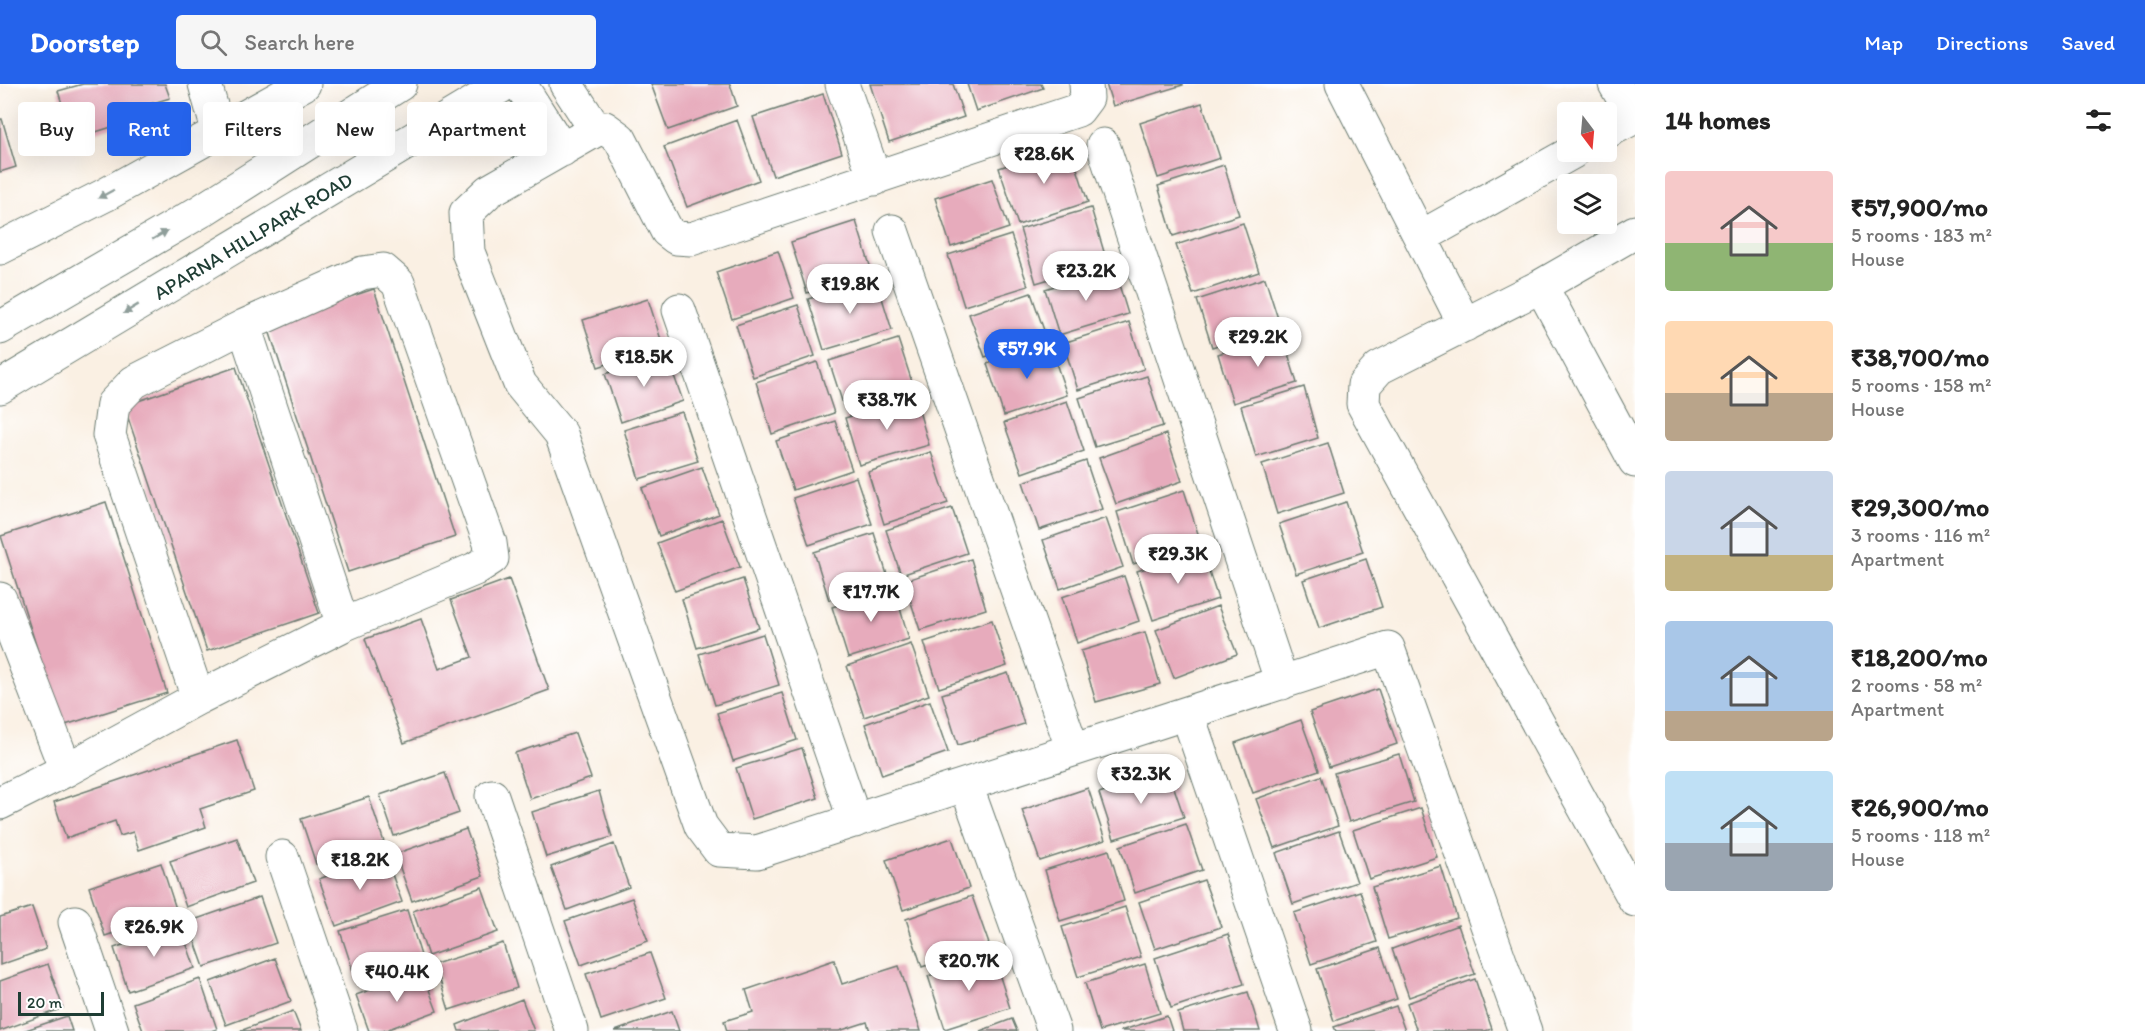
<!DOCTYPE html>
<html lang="en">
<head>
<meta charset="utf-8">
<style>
	body { margin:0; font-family:Itim,sans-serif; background:#f6f6f6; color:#222; height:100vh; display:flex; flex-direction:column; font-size:22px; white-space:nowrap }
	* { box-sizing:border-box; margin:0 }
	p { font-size:20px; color:#767676 }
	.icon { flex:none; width:33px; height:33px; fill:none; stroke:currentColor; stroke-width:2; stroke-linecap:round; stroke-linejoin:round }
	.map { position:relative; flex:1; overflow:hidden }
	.details { display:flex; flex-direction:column; background:#fff; width:510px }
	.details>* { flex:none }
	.guide { position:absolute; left:18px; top:18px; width:570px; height:54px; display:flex; gap:12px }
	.needle { width:39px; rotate:164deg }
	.buttons { position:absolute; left:1557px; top:18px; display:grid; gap:12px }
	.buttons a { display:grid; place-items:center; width:60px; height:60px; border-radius:6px; background:#fff; box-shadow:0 6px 24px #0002; font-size:30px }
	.scale { position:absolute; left:18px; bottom:15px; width:86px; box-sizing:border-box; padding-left:6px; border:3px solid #1f3d34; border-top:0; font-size:16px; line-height:21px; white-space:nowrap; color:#1f3d34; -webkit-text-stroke:4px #fff; paint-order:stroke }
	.price { position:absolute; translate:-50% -51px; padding:0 14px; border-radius:21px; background:#fff; color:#222; font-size:20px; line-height:39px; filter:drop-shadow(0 2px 3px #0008) }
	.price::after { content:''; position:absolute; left:50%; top:36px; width:18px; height:14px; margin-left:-9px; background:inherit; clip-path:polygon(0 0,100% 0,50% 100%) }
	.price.active { background:#2563eb; color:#fff }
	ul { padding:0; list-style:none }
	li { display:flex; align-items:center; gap:18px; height:150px; padding:0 30px }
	li span { display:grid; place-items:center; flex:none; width:168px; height:120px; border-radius:6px; color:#555 }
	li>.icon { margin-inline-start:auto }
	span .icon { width:72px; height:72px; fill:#fffc; stroke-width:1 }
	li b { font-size:26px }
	h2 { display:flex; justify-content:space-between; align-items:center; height:72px; padding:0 30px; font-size:26px }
	.tag { padding:0 21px; border-radius:6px; background:#fff; box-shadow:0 6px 24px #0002; font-size:21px; line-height:54px }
	.tag.active { background:#2563eb; color:#fff }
	header { display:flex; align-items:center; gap:36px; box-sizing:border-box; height:84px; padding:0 30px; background:#2563eb; color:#fff }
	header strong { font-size:28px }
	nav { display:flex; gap:33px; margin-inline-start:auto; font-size:21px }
	.search { width:420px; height:54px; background:#f6f6f6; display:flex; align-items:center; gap:15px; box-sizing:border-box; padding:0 21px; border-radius:6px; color:#767676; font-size:22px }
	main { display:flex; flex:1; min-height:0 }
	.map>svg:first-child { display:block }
</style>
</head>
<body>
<header>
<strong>Doorstep</strong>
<div class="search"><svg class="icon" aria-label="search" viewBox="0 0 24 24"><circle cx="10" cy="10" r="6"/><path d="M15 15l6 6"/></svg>Search here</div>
<nav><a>Map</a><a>Directions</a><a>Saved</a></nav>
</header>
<main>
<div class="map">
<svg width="1635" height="947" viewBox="0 0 1635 947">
	<rect width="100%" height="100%" fill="#fff"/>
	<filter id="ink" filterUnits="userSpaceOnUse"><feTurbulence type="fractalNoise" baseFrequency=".0167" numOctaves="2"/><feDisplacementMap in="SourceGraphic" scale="12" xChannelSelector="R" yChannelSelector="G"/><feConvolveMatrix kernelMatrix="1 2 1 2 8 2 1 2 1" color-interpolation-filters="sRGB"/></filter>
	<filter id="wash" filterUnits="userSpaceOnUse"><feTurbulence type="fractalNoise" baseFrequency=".008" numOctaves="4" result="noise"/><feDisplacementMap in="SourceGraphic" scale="24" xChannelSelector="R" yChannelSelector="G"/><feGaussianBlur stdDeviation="1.35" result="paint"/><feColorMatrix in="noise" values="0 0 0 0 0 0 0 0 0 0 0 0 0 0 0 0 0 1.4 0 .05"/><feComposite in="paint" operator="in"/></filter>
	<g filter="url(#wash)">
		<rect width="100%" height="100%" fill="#faf0e3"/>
		<g id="blocks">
			<path fill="#e7abbc" d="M83 0H165L170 14 112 31 115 42 73 55 58 7Z
				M651 0H730L737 22 668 46Z
				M870 0H953L964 33 889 58Z
				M967 0H1041L1043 4 976 27Z
				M1106 0H1183V1L1113 22Z
				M823 10 842 69 773 92 753 33Z
				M1202 19 1220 74 1158 94 1140 39Z
				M0 35H2L16 83 0 88Z
				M737 36 759 96 687 123 664 63Z
				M1069 60 1088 118 1018 141 999 84Z
				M1224 81 1239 131 1173 152 1158 102Z
				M992 95 1009 144 951 163 935 114Z
				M1091 124 1107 178 1036 199 1020 145Z
				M856 137 872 188 807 209 791 158Z
				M1243 139 1259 188 1193 210 1176 161Z
				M1011 151 1028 202 964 222 948 171Z
				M778 167 794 214 732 235 716 188Z
				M1114 184 1128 230 1059 251 1045 205Z
				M1265 194 1280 241 1212 263 1197 216Z
				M876 195 892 246 824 266 808 215Z
				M374 205 455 453 348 488 267 240Z
				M1031 209 1046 252 985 273 969 230Z
				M648 215 663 262 598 283 583 236Z
				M798 221 815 272 753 293 736 241Z
				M1129 238 1144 285 1078 306 1063 259Z
				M1282 250 1297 299 1233 319 1218 270Z
				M898 255 913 301 844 323 829 277Z
				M1049 259 1067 311 1004 332 987 280Z
				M666 269 683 317 621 338 605 290Z
				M817 278 834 329 772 350 756 298Z
				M236 283 319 529 207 567 124 322Z
				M1147 292 1163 342 1095 363 1079 314Z
				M1304 303 1318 354 1256 373 1241 322Z
				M915 313 929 361 859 381 845 334Z
				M1067 317 1084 367 1022 389 1004 339Z
				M682 328 698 377 639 395 624 346Z
				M835 337 852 386 793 406 776 357Z
				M1166 350 1182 397 1116 420 1099 374Z
				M1328 359 1344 409 1277 430 1262 380Z
				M931 368 948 419 884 440 868 388Z
				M1086 377 1102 425 1039 446 1023 398Z
				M702 383 719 430 659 452 642 404Z
				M856 393 872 440 809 461 793 414Z
				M1184 406 1201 459 1133 480 1117 428Z
				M106 418 167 609 62 642 1 452Z
				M1346 418 1363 468 1296 490 1279 440Z
				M952 424 967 469 901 491 886 446Z
				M1106 434 1123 483 1060 505 1043 456Z
				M722 435 740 483 675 507 657 459Z
				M874 449 889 497 829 516 814 468Z
				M1202 466 1218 515 1153 536 1137 487Z
				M971 475 986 525 920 546 904 497Z
				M1366 475 1382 523 1319 544 1303 496Z
				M1124 492 1139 537 1077 559 1062 513Z
				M509 495 549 606 404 659 365 555 421 535 439 585 472 573 451 516Z
				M743 495 759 544 697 564 682 515Z
				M894 504 909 555 848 574 832 523Z
				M1218 522 1237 570 1174 594 1156 546Z
				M992 536 1007 582 939 604 924 558Z
				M1145 548 1160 600 1096 618 1081 567Z
				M763 550 779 601 715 621 699 570Z
				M911 560 929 611 864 633 847 582Z
				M1008 589 1024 640 958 661 942 610Z
				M1378 605 1397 660 1329 683 1310 628Z
				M782 609 797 656 733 677 717 629Z
				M930 617 948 668 882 691 865 640Z
				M1301 636 1319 686 1253 709 1235 659Z
				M575 649 591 694 530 715 515 669Z
				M237 656 254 707 200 725 206 743 139 766 133 748 120 752 115 737 66 754 54 718Z
				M802 664 818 714 752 735 736 684Z
				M1399 670 1414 718 1349 738 1334 689Z
				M1168 686 1184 733 1114 755 1099 709Z
				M445 689 459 729 394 752 380 711Z
				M1321 692 1338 742 1274 764 1256 715Z
				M1088 704 1105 756 1040 777 1022 726Z
				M599 707 612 753 546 773 532 728Z
				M369 713 384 758 316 780 301 735Z
				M1421 724 1437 773 1369 795 1353 746Z
				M1186 740 1202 786 1135 809 1120 762Z
				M466 745 483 792 412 817 395 770Z
				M1339 747 1357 798 1293 820 1276 769Z
				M237 754 253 799 186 823 170 777Z
				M952 754 969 804 903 826 886 776Z
				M614 760 629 803 567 826 551 783Z
				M1109 766 1124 817 1060 837 1045 786Z
				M385 771 402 818 336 842 319 795Z
				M161 779 177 828 105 852 89 803Z
				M1441 782 1457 834 1388 855 1372 803Z
				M1204 796 1221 843 1155 865 1139 818Z
				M482 803 498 848 428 872 413 827Z
				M1360 807 1377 858 1311 880 1294 829Z
				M972 812 989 860 922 883 906 835Z
				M260 813 276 859 204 883 188 838Z
				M632 814 648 857 581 881 565 837Z
				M32 823 46 865 0 881V833Z
				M1125 823 1141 873 1078 893 1062 843Z
				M407 826 423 878 357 899 340 847Z
				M180 841 195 884 128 907 114 864Z
				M1458 841 1475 890 1409 913 1392 865Z
				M1228 850 1244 900 1171 924 1155 874Z
				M503 859 517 904 449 926 435 880Z
				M1380 864 1397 915 1334 937 1317 885Z
				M650 869 666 914 601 936 586 890Z
				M993 871 1010 924 945 945 928 892Z
				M275 874 291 917 226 941 210 898Z
				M834 876 842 900 899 882 921 947H870L867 938 839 947H727L724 937 753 928 746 906Z
				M48 880 63 924 0 947V897Z
				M1145 880 1160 929 1100 947 1085 899Z
				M422 887 437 927 383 947H369L356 911Z
				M200 895 217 945 211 947H143L133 919Z
				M1475 895 1492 945 1485 947H1417L1407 919Z
				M1248 908 1260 947H1183L1178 929Z
				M522 915 534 947H459L457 941Z
				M1396 922 1405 947H1336L1334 943Z
				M293 927 301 947H240Z
				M672 927 679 947H615Z
				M67 932 72 947H23Z
				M1167 932 1172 947H1120Z
				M1012 935 1017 947H980Z"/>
		</g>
	</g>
	<g filter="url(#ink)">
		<use href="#blocks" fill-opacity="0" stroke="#6c7c71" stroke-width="1.5"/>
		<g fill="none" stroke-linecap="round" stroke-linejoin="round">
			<g stroke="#6c7c71" stroke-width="35">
				<path id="minor" d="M205 0 219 50
					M520 0 562 66
					M566 0 596 46
					M842 0 875 95
					M1086 0 1087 14 1078 26 691 155 676 154 667 147 620 55 605 44 596 46 489 107 466 129 468 168 520 300 561 350 701 742 719 766 757 768 1388 564 1525 947
					M1342 0 1465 241
					M1615 0 1634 33
					M1606 48 1635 33
					M1103 61 1282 599
					M892 147 1073 666
					M1635 148 1541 202 1635 377
					M1421 153 1573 68
					M0 164 105 111 304 0
					M1541 202 1379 284 1364 301 1363 320 1635 816
					M679 226 855 737
					M244 242 343 541
					M0 244 201 127 400 0
					M0 303 505 0
					M0 515 66 686 198 614 343 541 475 485 492 474 490 459 398 199 383 186 362 189 244 242 134 298 113 320 109 351 198 614
					M1187 629 1296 947
					M966 701 1054 947
					M492 712 572 947
					M0 719 66 686
					M282 773 341 947
					M75 838 112 947"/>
			</g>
			<use href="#minor" stroke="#fff" stroke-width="33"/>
		</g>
		<defs><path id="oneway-solid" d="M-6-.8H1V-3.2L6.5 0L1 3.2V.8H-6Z" transform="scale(1.5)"/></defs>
		<g fill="#8f9e9a">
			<use href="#oneway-solid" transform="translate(106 110) rotate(152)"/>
			<use href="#oneway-solid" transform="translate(160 151) rotate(-30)"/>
			<use href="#oneway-solid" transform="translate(131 225) rotate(149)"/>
		</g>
	</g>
	<g text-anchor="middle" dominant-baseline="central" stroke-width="4.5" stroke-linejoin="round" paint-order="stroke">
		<g font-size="20" fill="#1f3d34" stroke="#fff">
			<text transform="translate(253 152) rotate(-31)">APARNA HILLPARK ROAD</text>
		</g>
	</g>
</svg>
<div class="buttons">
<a><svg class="needle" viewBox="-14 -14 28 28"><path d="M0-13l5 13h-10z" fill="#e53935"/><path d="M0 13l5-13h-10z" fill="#767676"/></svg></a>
<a><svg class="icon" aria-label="layers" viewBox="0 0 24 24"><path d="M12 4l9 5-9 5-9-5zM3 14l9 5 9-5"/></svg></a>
</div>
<div class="scale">20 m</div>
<b class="price" style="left:1044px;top:101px">₹28.6K</b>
<b class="price" style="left:1086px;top:218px">₹23.2K</b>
<b class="price" style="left:850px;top:231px">₹19.8K</b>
<b class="price" style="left:1258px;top:284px">₹29.2K</b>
<b class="price active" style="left:1027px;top:296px">₹57.9K</b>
<b class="price" style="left:644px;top:304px">₹18.5K</b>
<b class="price" style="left:887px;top:347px">₹38.7K</b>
<b class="price" style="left:1178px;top:501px">₹29.3K</b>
<b class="price" style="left:871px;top:539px">₹17.7K</b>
<b class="price" style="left:1141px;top:721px">₹32.3K</b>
<b class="price" style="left:360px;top:807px">₹18.2K</b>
<b class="price" style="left:154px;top:874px">₹26.9K</b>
<b class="price" style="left:969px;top:908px">₹20.7K</b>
<b class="price" style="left:397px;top:919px">₹40.4K</b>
<div class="guide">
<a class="tag">Buy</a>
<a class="tag active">Rent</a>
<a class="tag">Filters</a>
<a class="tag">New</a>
<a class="tag">Apartment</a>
</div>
</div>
<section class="details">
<h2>14 homes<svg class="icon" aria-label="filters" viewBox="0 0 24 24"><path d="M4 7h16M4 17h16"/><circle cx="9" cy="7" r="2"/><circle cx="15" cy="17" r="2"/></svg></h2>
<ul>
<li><span style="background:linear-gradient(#f6c9c9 60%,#8fb573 0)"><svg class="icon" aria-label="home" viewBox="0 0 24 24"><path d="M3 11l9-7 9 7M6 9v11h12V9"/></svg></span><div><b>₹57,900/mo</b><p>5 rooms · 183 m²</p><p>House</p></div></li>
<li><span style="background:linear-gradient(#ffd9b3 60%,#b9a48a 0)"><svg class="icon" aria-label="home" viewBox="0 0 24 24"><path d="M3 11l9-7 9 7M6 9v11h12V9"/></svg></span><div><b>₹38,700/mo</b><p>5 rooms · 158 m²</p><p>House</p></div></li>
<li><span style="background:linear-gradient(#c9d6e8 70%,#c2b280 0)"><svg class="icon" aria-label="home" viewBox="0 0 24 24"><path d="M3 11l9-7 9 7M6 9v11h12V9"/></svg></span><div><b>₹29,300/mo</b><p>3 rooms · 116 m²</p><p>Apartment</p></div></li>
<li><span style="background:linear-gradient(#a9c7e8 75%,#b9a48a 0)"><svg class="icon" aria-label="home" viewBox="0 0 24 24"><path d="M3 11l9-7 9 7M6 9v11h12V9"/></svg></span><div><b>₹18,200/mo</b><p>2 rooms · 58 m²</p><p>Apartment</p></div></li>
<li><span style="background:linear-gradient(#bfe0f5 60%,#9aa5b1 0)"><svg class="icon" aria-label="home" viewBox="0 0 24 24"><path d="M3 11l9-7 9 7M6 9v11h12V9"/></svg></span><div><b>₹26,900/mo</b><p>5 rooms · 118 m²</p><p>House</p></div></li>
</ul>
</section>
</main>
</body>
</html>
